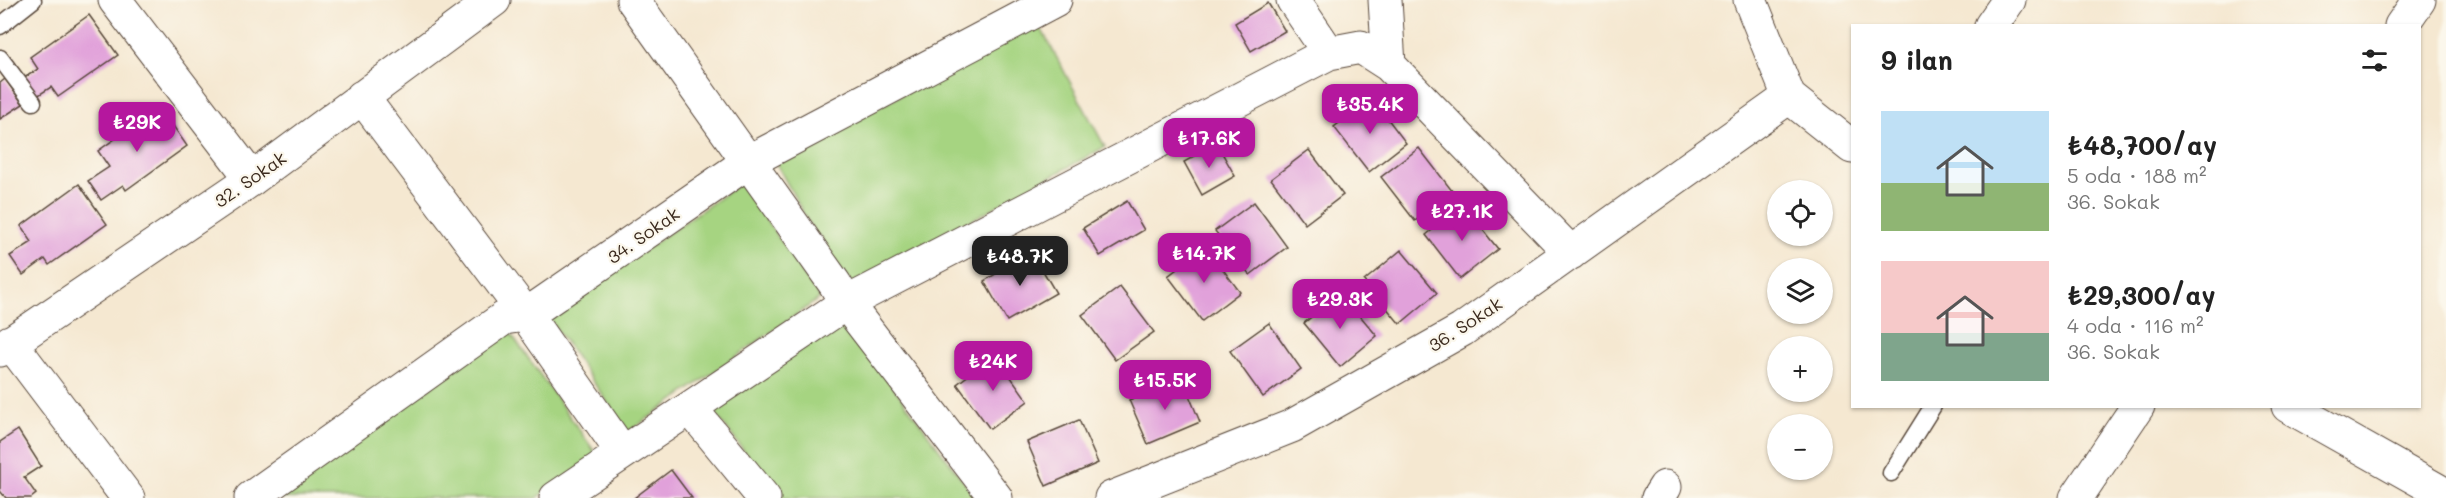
<!DOCTYPE html>
<html lang="tr">
<head>
<meta charset="utf-8">
<style>
	body { margin:0; font-family:Mali,sans-serif; background:#f6f6f6; color:#222; height:100vh; display:flex; flex-direction:column; font-size:22px; white-space:nowrap }
	* { box-sizing:border-box; margin:0 }
	p { font-size:20px; color:#767676 }
	.icon { flex:none; width:33px; height:33px; fill:none; stroke:currentColor; stroke-width:2; stroke-linecap:round; stroke-linejoin:round }
	.map { position:relative; flex:1; overflow:hidden }
	.drawer { position:absolute; left:1851px; top:24px; width:570px; height:384px; display:flex; flex-direction:column; background:#fff; border-radius:0px; box-shadow:0 2px 4px #0004 }
	.drawer>* { flex:none }
	.controls { position:absolute; left:1767px; top:180px; display:grid; gap:12px }
	.controls a { display:grid; place-items:center; width:66px; height:66px; border-radius:50%; background:#fff; box-shadow:0 2px 4px #0004; font-size:30px }
	.price { position:absolute; translate:-50% -51px; padding:0 14px; border-radius:12px; background:#b5179e; color:#fff; font-size:20px; line-height:39px; filter:drop-shadow(0 2px 3px #0008) }
	.price::after { content:''; position:absolute; left:50%; top:36px; width:18px; height:14px; margin-left:-9px; background:inherit; clip-path:polygon(0 0,100% 0,50% 100%) }
	.price.current { background:#222; color:#fff }
	ul { padding:0; list-style:none }
	li { display:flex; align-items:center; gap:18px; height:150px; padding:0 30px }
	li span { display:grid; place-items:center; flex:none; width:168px; height:120px; border-radius:0px; color:#555 }
	li>.icon { margin-inline-start:auto }
	span .icon { width:72px; height:72px; fill:#fffc; stroke-width:1 }
	li b { font-size:26px }
	h2 { display:flex; justify-content:space-between; align-items:center; height:72px; padding:0 30px; font-size:26px }
	.map>svg:first-child { display:block }
</style>
</head>
<body>
<div class="map">
<svg width="2446" height="498" viewBox="0 0 2446 498">
	<rect width="100%" height="100%" fill="#fbf7ec"/>
	<filter id="ink" filterUnits="userSpaceOnUse"><feTurbulence type="fractalNoise" baseFrequency=".0167" numOctaves="2"/><feDisplacementMap in="SourceGraphic" scale="12" xChannelSelector="R" yChannelSelector="G"/><feConvolveMatrix kernelMatrix="1 2 1 2 8 2 1 2 1" color-interpolation-filters="sRGB"/></filter>
	<filter id="wash" filterUnits="userSpaceOnUse"><feTurbulence type="fractalNoise" baseFrequency=".008" numOctaves="4" result="noise"/><feDisplacementMap in="SourceGraphic" scale="24" xChannelSelector="R" yChannelSelector="G"/><feGaussianBlur stdDeviation="1.35" result="paint"/><feColorMatrix in="noise" values="0 0 0 0 0 0 0 0 0 0 0 0 0 0 0 0 0 1.4 0 .05"/><feComposite in="paint" operator="in"/></filter>
	<g filter="url(#wash)">
		<rect width="100%" height="100%" fill="#f5e8d1"/>
		<path fill="#a6d481" stroke="#707f50" stroke-width="1.5" d="M1037 21 1105 147 845 289 776 163Z
			M741 183 820 298 628 432 548 317Z
			M844 321 976 498H780L711 408Z
			M509 331 597 455 537 498H275Z"/>
		<g id="blocks">
			<path fill="#e1a1da" d="M1268 3 1285 31 1251 51 1235 23Z
				M89 15 118 55 58 97 51 87 34 98 21 80 38 69 30 57Z
				M5 79 23 104 0 119V83Z
				M1372 98 1406 143 1369 172 1334 127Z
				M160 107 187 146 126 190 123 185 101 200 88 181 109 167 98 151Z
				M1217 144 1235 176 1202 195 1184 162Z
				M1419 148 1453 192 1415 221 1381 177Z
				M1309 150 1343 195 1305 224 1271 179Z
				M79 184 107 224 49 265 45 259 23 275 10 256 32 242 21 226Z
				M1127 201 1144 230 1100 256 1083 228Z
				M1254 202 1287 247 1250 275 1215 231Z
				M1463 205 1498 249 1460 279 1426 235Z
				M1206 247 1240 292 1202 321 1168 276Z
				M1401 250 1437 293 1400 324 1364 281Z
				M1032 252 1056 293 1007 321 984 281Z
				M1120 287 1154 332 1115 360 1082 315Z
				M1341 293 1377 336 1340 367 1304 323Z
				M1269 323 1301 369 1263 397 1230 351Z
				M995 355 1028 401 990 429 957 384Z
				M1182 378 1200 422 1148 444 1129 400Z
				M1079 420 1098 463 1046 486 1027 442Z
				M18 430 41 466 24 477 36 494 31 498H6L0 491V442Z
				M671 470 692 498H634Z"/>
		</g>
	</g>
	<g filter="url(#ink)">
		<use href="#blocks" fill-opacity="0" stroke="#574639" stroke-width="1.5"/>
		<g fill="none" stroke-linecap="round" stroke-linejoin="round">
			<g stroke="#574639" stroke-width="19">
				<path id="lane" d="M0 26 33 0
					M0 58 33 102
					M1891 473 1933 406"/>
			</g>
			<g stroke="#574639" stroke-width="35">
				<path id="street" d="M115 0 252 179
					M633 0 835 284 846 303 996 498
					M1293 0 1329 53 1361 47 1389 65 1571 253
					M1385 0 1389 65
					M1991 26 2009 0
					M2401 26 2419 0
					M362 97 526 315 622 452
					M10 342 128 498
					M0 350 252 179 494 0
					M690 408 764 498
					M251 498 504 318 526 315 748 162 1055 0
					M556 498 846 303 1329 53
					M1111 498 1292 426 1462 330 1789 97
					M1658 498 1665 487
					M2076 498 2138 406"/>
			</g>
			<g stroke="#574639" stroke-width="35">
				<path id="primary" d="M1750 0 1789 97 1852 147
					M2288 406 2446 495"/>
			</g>
			<use href="#lane" stroke="#fff" stroke-width="16"/>
			<use href="#street" stroke="#fff" stroke-width="33"/>
			<use href="#primary" stroke="#fff" stroke-width="33"/>
		</g>
	</g>
	<g text-anchor="middle" dominant-baseline="central" stroke-width="4.5" stroke-linejoin="round" paint-order="stroke">
		<g font-size="18" fill="#3b2a1e" stroke="#fbf7ec">
			<text transform="translate(250 179) rotate(-35)">32. Sokak</text>
			<text transform="translate(643 235) rotate(-35)">34. Sokak</text>
			<text transform="translate(1465 324) rotate(-33)">36. Sokak</text>
		</g>
	</g>
</svg>
<div class="controls">
<a><svg class="icon" aria-label="locate" viewBox="0 0 24 24"><circle cx="12" cy="12" r="6"/><path d="M12 2v4M12 18v4M2 12h4M18 12h4"/></svg></a>
<a><svg class="icon" aria-label="layers" viewBox="0 0 24 24"><path d="M12 4l9 5-9 5-9-5zM3 14l9 5 9-5"/></svg></a>
<a>+</a>
<a>−</a>
</div>
<b class="price" style="left:1370px;top:135px">₺35.4K</b>
<b class="price" style="left:137px;top:153px">₺29K</b>
<b class="price" style="left:1209px;top:169px">₺17.6K</b>
<b class="price" style="left:1462px;top:242px">₺27.1K</b>
<b class="price" style="left:1204px;top:284px">₺14.7K</b>
<b class="price current" style="left:1020px;top:287px">₺48.7K</b>
<b class="price" style="left:1340px;top:330px">₺29.3K</b>
<b class="price" style="left:993px;top:392px">₺24K</b>
<b class="price" style="left:1165px;top:411px">₺15.5K</b>
<section class="drawer">
<h2>9 ilan<svg class="icon" aria-label="filters" viewBox="0 0 24 24"><path d="M4 7h16M4 17h16"/><circle cx="9" cy="7" r="2"/><circle cx="15" cy="17" r="2"/></svg></h2>
<ul>
<li><span style="background:linear-gradient(#bfe0f5 60%,#8fb573 0)"><svg class="icon" aria-label="home" viewBox="0 0 24 24"><path d="M3 11l9-7 9 7M6 9v11h12V9"/></svg></span><div><b>₺48,700/ay</b><p>5 oda · 188 m²</p><p>36. Sokak</p></div></li>
<li><span style="background:linear-gradient(#f6c9c9 60%,#7fa58c 0)"><svg class="icon" aria-label="home" viewBox="0 0 24 24"><path d="M3 11l9-7 9 7M6 9v11h12V9"/></svg></span><div><b>₺29,300/ay</b><p>4 oda · 116 m²</p><p>36. Sokak</p></div></li>
</ul>
</section>
</div>
</body>
</html>
